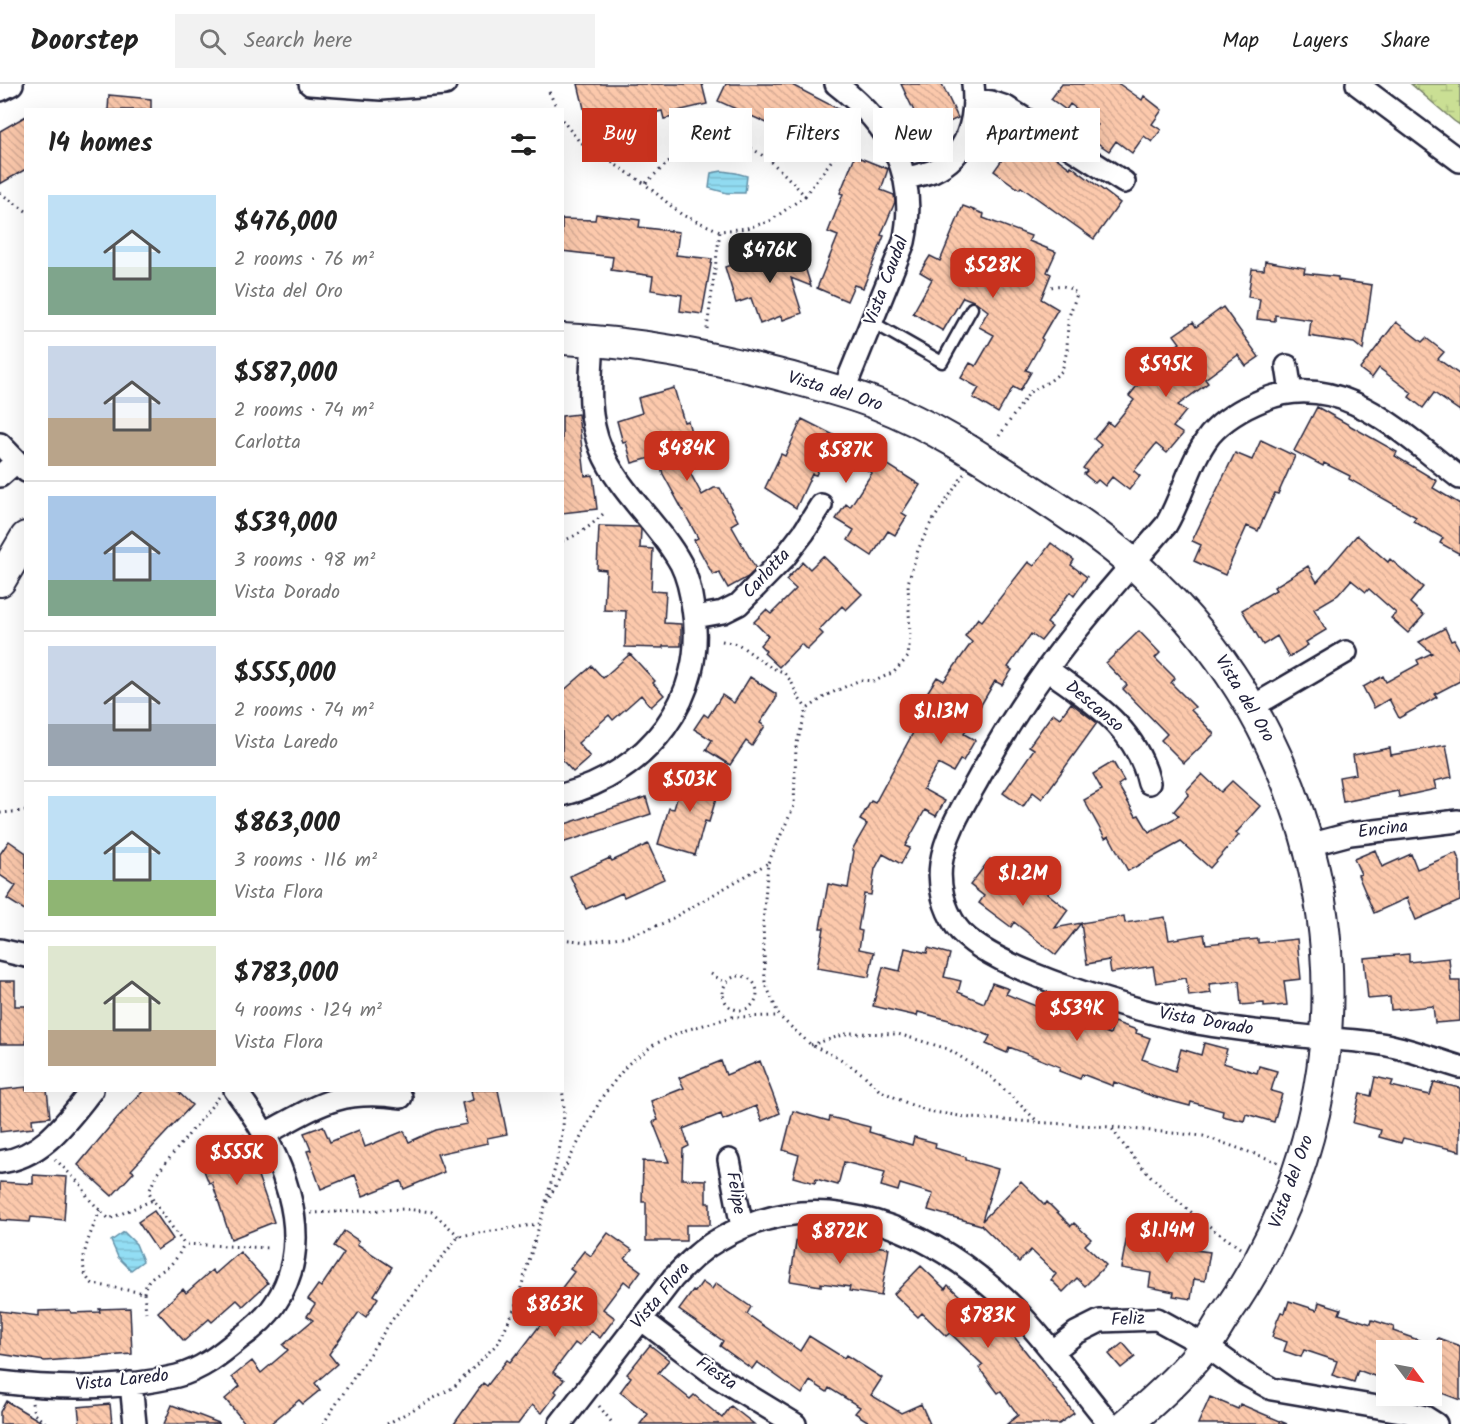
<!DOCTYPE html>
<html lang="en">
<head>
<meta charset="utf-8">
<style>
	body { margin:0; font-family:Kalam,sans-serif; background:#f2f2f2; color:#222; height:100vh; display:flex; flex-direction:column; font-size:22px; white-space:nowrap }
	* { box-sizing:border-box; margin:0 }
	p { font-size:20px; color:#767676 }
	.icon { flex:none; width:33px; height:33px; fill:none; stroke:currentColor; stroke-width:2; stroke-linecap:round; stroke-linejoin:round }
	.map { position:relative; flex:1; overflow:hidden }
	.details { position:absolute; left:24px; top:24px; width:540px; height:984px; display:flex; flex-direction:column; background:#fff; border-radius:0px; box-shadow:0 6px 24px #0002 }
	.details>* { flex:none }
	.guide { position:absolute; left:582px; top:24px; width:570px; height:54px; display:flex; gap:12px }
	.needle { width:39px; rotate:122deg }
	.buttons { position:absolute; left:1376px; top:1256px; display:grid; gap:12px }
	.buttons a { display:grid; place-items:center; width:66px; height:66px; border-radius:0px; background:#fff; box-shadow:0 6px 24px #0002; font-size:30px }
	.price { position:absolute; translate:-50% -51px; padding:0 14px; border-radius:12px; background:#c8321e; color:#fff; font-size:20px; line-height:39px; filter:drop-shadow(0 2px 3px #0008) }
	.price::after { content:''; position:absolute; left:50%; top:36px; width:18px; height:14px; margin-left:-9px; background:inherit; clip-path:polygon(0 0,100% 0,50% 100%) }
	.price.selected { background:#222; color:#fff }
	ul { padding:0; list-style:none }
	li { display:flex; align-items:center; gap:18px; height:150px; padding:0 24px }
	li+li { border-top:2px solid #e0e0e0 }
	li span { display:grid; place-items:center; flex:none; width:168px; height:120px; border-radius:0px; color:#555 }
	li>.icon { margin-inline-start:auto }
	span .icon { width:72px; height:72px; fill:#fffc; stroke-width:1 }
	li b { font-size:26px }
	h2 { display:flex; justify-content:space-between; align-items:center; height:72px; padding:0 24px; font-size:26px }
	.chip { padding:0 21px; border-radius:0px; background:#fff; box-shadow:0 6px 24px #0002; font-size:21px; line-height:54px }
	.chip.selected { background:#c8321e; color:#fff }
	header { display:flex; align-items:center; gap:36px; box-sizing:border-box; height:84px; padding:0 30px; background:#fff; border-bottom:2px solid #e0e0e0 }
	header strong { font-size:28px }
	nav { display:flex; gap:33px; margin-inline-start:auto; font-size:21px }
	.search { width:420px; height:54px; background:#f2f2f2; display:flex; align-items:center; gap:15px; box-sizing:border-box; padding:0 21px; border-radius:0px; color:#767676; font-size:22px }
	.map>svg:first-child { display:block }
</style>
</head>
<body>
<header>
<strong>Doorstep</strong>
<div class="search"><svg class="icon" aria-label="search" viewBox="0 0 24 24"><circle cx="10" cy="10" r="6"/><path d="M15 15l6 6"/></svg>Search here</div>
<nav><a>Map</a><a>Layers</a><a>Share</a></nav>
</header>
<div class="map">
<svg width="1460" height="1340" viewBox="0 0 1460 1340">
	<defs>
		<pattern id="wetland-marsh" width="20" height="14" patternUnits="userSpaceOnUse" patternTransform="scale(1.5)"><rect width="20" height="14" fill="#cadf94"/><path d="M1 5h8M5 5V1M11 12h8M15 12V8" fill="none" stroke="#adbf80"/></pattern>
		<pattern id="water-rules" width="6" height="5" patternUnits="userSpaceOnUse" patternTransform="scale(1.5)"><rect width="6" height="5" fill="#93def4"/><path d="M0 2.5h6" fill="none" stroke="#7ebed2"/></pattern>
		<pattern id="building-back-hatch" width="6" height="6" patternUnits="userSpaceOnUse" patternTransform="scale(1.5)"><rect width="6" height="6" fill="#fcc9ac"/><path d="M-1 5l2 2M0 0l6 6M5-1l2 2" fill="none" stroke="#d8ac95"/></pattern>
	</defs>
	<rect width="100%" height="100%" fill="#fff"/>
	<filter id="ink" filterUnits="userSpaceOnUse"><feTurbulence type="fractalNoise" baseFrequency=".0167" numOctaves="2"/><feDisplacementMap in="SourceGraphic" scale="12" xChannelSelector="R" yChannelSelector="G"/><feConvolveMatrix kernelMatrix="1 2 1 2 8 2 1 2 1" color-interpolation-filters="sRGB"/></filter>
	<g filter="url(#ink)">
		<path fill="url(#wetland-marsh)" stroke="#768068" stroke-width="1.5" d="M1411 0H1460V41L1454 37Z"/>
		<path fill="url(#water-rules)" stroke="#6693aa" stroke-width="1.5" d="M722 87 736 89 747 92 745 109H727L709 104 711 89Z
			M124 1148 136 1160 143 1177 131 1186 118 1173 111 1157Z"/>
		<path fill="url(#building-back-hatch)" stroke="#22223b" stroke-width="1.5" d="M578 0H702L707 20 677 27 678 32 664 35 662 27 589 45Z
			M726 0H790L846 29 827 71 798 57 800 54 718 17Z
			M901 0H942L958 34 939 43 947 59 927 69 917 49 923 46Z
			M1062 0H1119L1142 16 1144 12 1162 26 1152 40 1161 46 1152 58 1144 52 1132 69 1116 57 1109 67 1089 53 1098 41 1070 20 1066 26 1051 15Z
			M109 11 151 15V26H108Z
			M26 32V85L0 100V47Z
			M1021 49 1046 68 1047 67 1070 84 1071 82 1120 119 1094 155 1021 103 1019 105 994 87Z
			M855 72 888 85 881 106 894 111 895 118 881 151 884 152 863 204 854 201 847 217 817 204 838 152 828 148 843 110 840 109Z
			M963 122 984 130 983 134 1031 152 1029 157 1056 168 1047 188 1051 190 1041 215 1058 225 1041 254 1043 256 1026 286 1031 288 1020 307 1013 303 998 329 973 314 979 304 961 294 970 279 976 282 994 251 979 243 988 227 976 218 963 213 943 247 913 229 932 195 920 188 930 172 940 177Z
			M596 130 640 136 639 143 679 148 676 171 712 175 702 230 680 227 682 211 651 206 653 192 611 186 613 173 562 167V135L595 136Z
			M799 164 811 202 791 194 802 229 783 236 781 232 760 240 751 214 736 219 725 183 761 171 763 176Z
			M1265 177 1305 184 1304 189 1338 193V196L1372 201 1363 266 1354 259 1309 252 1311 236 1275 231V237L1257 235 1260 215 1248 213 1252 185 1264 186Z
			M1223 223 1259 273 1246 282 1238 271 1205 295 1208 299 1178 321 1186 327 1173 343 1183 350 1167 369 1156 360 1134 387 1140 392 1129 406 1112 393 1105 402 1098 396 1095 399 1084 390 1087 387 1083 384 1101 361 1094 355 1108 338 1113 342 1134 316 1129 312 1160 273 1180 259 1174 251 1193 238 1196 243Z
			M1396 238 1422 258 1426 254 1444 268 1438 275 1460 291V327L1434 309 1423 324 1409 313 1412 309 1379 284 1372 294 1360 285Z
			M674 304 684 338 688 337 699 378 686 381 702 411 714 404H720L738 437 731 441 756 485 748 493 728 504 719 488 713 491 694 456 698 454 663 390 658 372 632 379 626 358 623 359 617 337 642 329 638 314Z
			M1317 323 1397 368 1395 372 1437 397 1433 404 1460 420V470L1440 459 1443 454 1413 437 1416 433 1349 395 1350 392 1324 379 1323 382 1294 367Z
			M578 330 585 392 593 391 597 425 562 429V332Z
			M802 335 869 369 871 367 886 377 885 379 920 401 902 429 907 432 895 451 888 447 872 472 848 456 854 446 836 435 846 420 850 423 872 389 843 371 838 380 824 373 816 391 812 390 796 424 765 404 781 370 785 372Z
			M1261 356 1295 372 1278 410 1275 409 1258 447 1247 442 1225 491 1194 477 1201 461 1192 457 1235 369 1252 376Z
			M599 442 639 443 641 445 640 464 653 465 651 507 666 508 664 539 681 540V562H663V564L625 563 626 527 604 526 606 486 597 485Z
			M1357 451 1388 478 1390 475 1423 503 1410 519 1424 531 1408 549 1391 534 1396 529 1369 505 1366 508 1351 496 1338 511 1314 525 1326 546 1306 558 1308 561 1289 573 1277 552 1263 561 1242 526 1276 506 1274 503 1308 482 1317 498Z
			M1051 459 1074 476 1071 481 1087 493 1074 512 1070 508 1047 539 1052 543 1041 557 1031 550 1008 583 1012 586 1002 601 995 597 964 650 975 656 963 677 960 676 953 688 938 680 923 705 945 717 936 732 925 726 905 762 910 764 901 780 883 770 875 785 871 811 864 810 858 846 862 847 859 865 874 868 869 893 817 884 824 844H820L828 800 848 804 854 767 852 766 867 740 860 736 871 717 875 719 915 645 912 643 929 614 925 612 937 593 944 597 972 558 965 552 978 534 982 537 1028 478 1034 482Z
			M823 472 862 510 846 526 842 522 819 546 823 550 807 566 801 560 779 583 764 569 766 567 760 561 768 552 754 538 766 526 771 530 796 505 786 496 803 478 810 485Z
			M1445 544 1451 557 1454 556 1460 567V597L1435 610 1437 613 1399 634 1389 615 1374 624 1363 603 1383 592 1386 598 1419 580 1417 576 1432 569 1419 558Z
			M1139 547 1160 569 1155 574 1175 594 1171 599 1195 623 1191 626 1214 650 1184 679 1161 656 1167 650 1123 605 1127 601 1106 579Z
			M630 570 655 597 653 599 664 611 651 623 641 611 613 636 609 631 578 659 590 673 573 688 562 676V608L592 582 603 594Z
			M750 593 776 610V615L760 639 765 642 752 662 746 657 730 681 706 666 712 656 694 645 704 630 708 633 722 611 734 619Z
			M1071 619 1097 639 1042 715 1033 708 1023 723 1003 709 1034 665 1029 662 1053 629 1060 634Z
			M1446 661 1452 693 1434 697 1436 705 1399 713 1398 707 1343 718 1339 693 1356 690 1353 671 1390 664 1391 671Z
			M1113 678 1124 697 1118 701 1136 732 1139 731 1149 748 1179 732 1174 727 1189 710 1186 707 1202 690 1221 708 1232 697 1260 722 1236 749 1239 751 1210 784 1181 758 1128 787 1109 752 1105 754 1084 716 1102 706 1093 690Z
			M685 687 721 698 709 738 705 737 695 771 658 760 669 724 674 725Z
			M646 713 651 730 562 759V741Z
			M9 757 26 769V827L7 815 16 802 0 791V770Z
			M648 760 664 795 624 813 622 809 586 825 570 792 610 774 612 777Z
			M1375 766 1382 783 1411 770 1417 785 1456 769 1460 778V817L1416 836 1407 814 1374 829 1358 791 1361 790 1354 775Z
			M990 775 1032 808 1037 801 1068 826 1055 844 1081 839 1056 871 1014 838 1011 843 979 819 984 812 970 801Z
			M1124 832 1125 839 1165 833 1169 856 1204 850 1206 860 1258 855V859L1297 855 1301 895 1284 897 1287 921 1264 923V919L1241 921 1239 897 1209 900 1211 909 1189 912 1186 894 1156 899 1153 882 1111 889 1109 876 1087 880 1081 839Z
			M905 864 927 869 928 864 950 870 944 893 961 897 958 908 984 919 992 899 1009 905 1006 910 1043 925 1048 913 1065 920 1060 931 1110 950 1114 938 1137 946 1136 949 1150 954 1142 975 1175 987 1181 965 1201 971 1204 959 1227 965 1223 979 1257 989 1259 982 1277 987 1271 1007 1282 1010 1274 1038 1246 1030 1244 1037 1222 1032 1223 1027 1191 1018 1190 1022 1152 1012 1114 998 1113 1002 1082 990 1080 995 1059 987 1060 983 1009 963 1007 969 986 960 990 952 949 936 918 928 917 932 873 922 883 883 900 887Z
			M1409 870V878L1449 874 1451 897H1460V937L1435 939 1433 922 1391 926 1390 913 1368 915 1364 874Z
			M0 897H15V922H26V960H0Z
			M721 977 726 991 760 977 780 1029 762 1037 756 1022 723 1036 721 1030 683 1045 689 1062 683 1065 682 1095 706 1096V1119H710V1141H686V1157H646V1118H642L643 1077 669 1078 653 1038 658 1036 651 1017 684 1004 679 994Z
			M1375 993 1393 997 1391 1002 1430 1011 1434 998 1460 1004V1067L1403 1054 1401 1059 1379 1053 1381 1046 1353 1039 1360 1009 1371 1012Z
			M26 1003V1006H47L50 1033 32 1035 33 1044 0 1048V1006Z
			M144 1006H176L192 1021 131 1086 134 1088 112 1112 78 1081 117 1034Z
			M471 1006H498L507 1050 487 1054 488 1059 437 1070 444 1088 404 1105 401 1097 363 1112 355 1091 321 1105 307 1067 311 1066 304 1049 323 1042 330 1058 359 1046 365 1063 404 1047 409 1058 436 1046 467 1040 462 1019 473 1016Z
			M793 1027 829 1037 830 1033 870 1043 869 1048 912 1061 914 1053 936 1059 935 1064 966 1073V1076L998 1085 982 1137 1021 1097 1045 1121 1047 1118 1071 1142 1074 1139 1091 1155 1085 1161 1106 1181 1085 1202 1077 1194 1063 1208 1051 1196 1056 1190 1031 1166 1019 1178 981 1141 928 1126 933 1110 900 1100 898 1107 881 1102 885 1088 844 1078 838 1101 816 1095 815 1099 793 1093 799 1071 783 1066Z
			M244 1051 274 1138 231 1155 212 1098 209 1099 197 1069Z
			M33 1091 67 1093 64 1136 31 1133 30 1138 0 1136V1098L33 1100Z
			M154 1127 173 1155 157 1166 138 1138Z
			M344 1147 359 1157 357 1160 392 1183 374 1211 378 1214 366 1233 359 1228 329 1270 337 1280 315 1299 320 1306 303 1320 299 1316 270 1340H246L225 1315 240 1302 232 1293 252 1277 261 1289 288 1266 283 1261 313 1236 307 1232 315 1220 308 1215 318 1201 321 1203 344 1169 334 1162Z
			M608 1149 632 1166 625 1175 641 1187 630 1202 624 1197 603 1225 615 1234 600 1254 591 1247 579 1262 575 1259 553 1288 564 1296 555 1307 557 1309 542 1329 532 1321 518 1340H454L483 1299 487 1302 507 1276 510 1278 517 1269 518 1270 544 1236 536 1230 550 1212 554 1214 574 1188 570 1185 584 1167 591 1172Z
			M797 1152 889 1164 881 1212 849 1207 850 1203 821 1199V1202L790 1197Z
			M1127 1152 1159 1157 1160 1152 1182 1155 1181 1164 1210 1168 1205 1197 1194 1195 1191 1215 1173 1212 1174 1208 1149 1203 1151 1189 1121 1184Z
			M240 1168 268 1199 243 1222 237 1216 212 1238 209 1235 184 1257 158 1228 183 1205 186 1209 212 1186 215 1190Z
			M921 1182 945 1205 948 1201 973 1224 979 1218 1012 1250 1074 1329 1059 1340H1007L1018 1331 1001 1307 998 1309 979 1284 983 1281 950 1249 946 1252 922 1229 918 1233 894 1210Z
			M702 1198 712 1205 716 1199 751 1223 747 1230 800 1267 809 1252 844 1274 846 1271 882 1294 871 1311 901 1329 921 1320 930 1340H872L855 1329 860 1323 829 1304 827 1308 810 1297 802 1310 757 1278 752 1285 720 1262 723 1257 679 1226 693 1207 695 1208Z
			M1289 1217 1317 1226 1319 1218 1341 1225 1339 1230 1371 1240 1372 1236 1394 1243 1393 1247 1435 1262 1438 1254 1460 1262V1316L1431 1305V1266H1386L1377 1293 1358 1286 1354 1298 1332 1291 1337 1277 1304 1266 1301 1273 1284 1267 1287 1258 1272 1253 1277 1237 1281 1228 1285 1229Z
			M130 1224 132 1270 45 1277 0 1270V1227L39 1232V1227L70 1226 71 1229 100 1228 99 1225Z
			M1123 1259 1135 1273 1121 1284 1109 1270Z
			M650 1261 669 1276 658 1289 690 1315 694 1311 722 1334 731 1322 754 1340H640L648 1330 620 1308 631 1293 627 1290Z
			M1210 1313 1238 1325 1240 1320 1287 1340H1198Z
			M6 1317 45 1340H0V1328Z
			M110 1320 112 1340H80L78 1323Z
			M172 1321 219 1339V1340H164Z"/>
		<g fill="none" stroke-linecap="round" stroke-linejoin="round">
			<g stroke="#22223b" stroke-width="15">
				<path id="lane" d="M872 238 942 278 972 224"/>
			</g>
			<g stroke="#22223b" stroke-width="26">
				<path id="street" d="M310 0 381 5 445 0
					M836 0C889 41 919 89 904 158L843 308
					M1357 0 1460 77
					M0 6 12 0
					M975 16 991 18 1006 23 1124 98
					M906 94C915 92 925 90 933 87 968 72 977 34 973 0
					M1287 282 1291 308
					M0 360 26 387
					M0 392 16 378
					M1460 394C1403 351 1341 284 1263 316 1243 324 1224 335 1210 351 1189 378 1183 412 1166 441 1125 489 1083 535 1047 585 1021 621 998 658 977 697 963 722 945 751 941 780 938 801 944 824 956 842 987 886 1143 929 1197 939 1238 946 1280 950 1322 954 1344 956 1366 957 1387 961 1412 966 1436 976 1460 983
					M695 533 723 528 739 520 784 474 804 448 821 421
					M1047 585C1090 617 1136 642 1149 699
					M1252 623 1346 568
					M562 711C647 690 708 614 693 524 691 509 688 494 681 480 658 438 619 409 601 365 586 330 591 293 593 257
					M1309 761 1350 750 1458 737
					M0 866 26 872
					M265 1050C317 1022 339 1004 401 1013
					M729 1076 742 1143
					M0 1078C43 1073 67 1037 92 1006
					M641 1235 716 1292 795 1340
					M1052 1268 1076 1249 1100 1237 1157 1235 1206 1262 1245 1290 1272 1305 1407 1328 1425 1333 1436 1340
					M0 1298C58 1305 120 1306 177 1292 201 1286 221 1270 239 1255 253 1245 266 1234 275 1220 321 1152 279 1064 235 1006
					M131 1299 135 1340
					M560 1340 673 1194C687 1180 700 1166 718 1156 822 1094 935 1146 1014 1224 1049 1259 1078 1302 1110 1340"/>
			</g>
			<g stroke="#22223b" stroke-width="34">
				<path id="secondary" d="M562 255C636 258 706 272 777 290 810 299 844 307 877 320 932 341 982 374 1031 406 1074 434 1116 462 1153 498 1288 627 1352 821 1319 1005 1304 1088 1272 1164 1224 1233 1218 1242 1213 1252 1207 1260 1187 1287 1153 1318 1127 1340
					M0 497 26 453"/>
			</g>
			<path stroke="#22223b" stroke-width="3" stroke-dasharray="1.5 4.5" stroke-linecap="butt" d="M549 8 558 26
				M562 36 579 57 645 100
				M0 109 26 127
				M805 112 853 48
				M707 245 720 147 747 144 770 137 805 112C747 47 712 33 645 100L682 131 720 147
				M999 352 1030 308 1050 297 1062 287 1067 266 1068 235 1077 210C1067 201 1060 200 1047 204
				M964 390 929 442 918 466 908 499 910 552 908 573 894 588 875 597 860 596 827 611 807 625 796 662 794 722 768 779 763 839 765 898 779 932 811 961 839 974 864 991 879 1006 909 1020 928 1027 972 1034 1111 1043
				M562 457C580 451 592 441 605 428
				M722 557 738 560 770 583 783 588 791 597 798 613 807 625
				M0 729 26 727
				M562 855 587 858 628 852 664 839 768 779
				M711 890 726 899
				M723 909a17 17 0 1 1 34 0a17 17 0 1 1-34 0Z
				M811 961 849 949 898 950 948 965 989 991 1036 1036
				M55 1075 82 1102 88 1114 109 1135 153 1116 184 1160 269 1164
				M153 1116 149 1108 156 1091 219 1013
				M546 1117C555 1084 569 1040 562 1006
				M100 1126C93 1146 71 1184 93 1200L144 1209 146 1228
				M311 1129 405 1125 432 1128 459 1152
				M1240 1164C1192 1131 1143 1093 1111 1043L1203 1052 1278 1078
				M144 1209C147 1189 161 1191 173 1178 178 1173 181 1166 184 1160
				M32 1319 34 1330 47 1340
				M599 1322 613 1340
				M323 1340 392 1236 459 1152 539 1140
				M387 1340 454 1303 498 1259 515 1224 545 1122 602 1013 628 980 655 960 686 946 732 933 779 932"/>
			<use href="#lane" stroke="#fff" stroke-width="10"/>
			<use href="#street" stroke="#fff" stroke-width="21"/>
			<use href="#secondary" stroke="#fff" stroke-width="30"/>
		</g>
	</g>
	<g text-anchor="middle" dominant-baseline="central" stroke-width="4.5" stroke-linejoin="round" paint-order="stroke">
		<g font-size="18" fill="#22223b" stroke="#fff">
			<text transform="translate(887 197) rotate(-69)">Vista Caudal</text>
			<text transform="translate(835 308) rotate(17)">Vista del Oro</text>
			<text transform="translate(767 490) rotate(-47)">Carlotta</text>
			<text transform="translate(1244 615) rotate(59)">Vista del Oro</text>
			<text transform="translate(1094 623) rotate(40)">Descanso</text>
			<text transform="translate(1383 746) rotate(-7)">Encina</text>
			<text transform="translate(1206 938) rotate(10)">Vista Dorado</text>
			<text transform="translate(1292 1098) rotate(-70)">Vista del Oro</text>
			<text transform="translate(735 1109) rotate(80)">Felipe</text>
			<text transform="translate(661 1212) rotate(-50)">Vista Flora</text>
			<text transform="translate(1128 1236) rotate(-3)">Feliz</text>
			<text transform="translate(716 1290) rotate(34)">Fiesta</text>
			<text transform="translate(122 1297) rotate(-6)">Vista Laredo</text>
		</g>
	</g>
</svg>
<div class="buttons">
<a><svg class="needle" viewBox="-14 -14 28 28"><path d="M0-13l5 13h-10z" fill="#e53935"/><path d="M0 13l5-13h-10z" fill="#767676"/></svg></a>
</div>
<b class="price selected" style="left:770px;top:200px">$476K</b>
<b class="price" style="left:993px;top:215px">$528K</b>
<b class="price" style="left:1166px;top:314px">$595K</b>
<b class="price" style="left:687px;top:398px">$484K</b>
<b class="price" style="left:846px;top:400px">$587K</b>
<b class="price" style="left:941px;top:661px">$1.13M</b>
<b class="price" style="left:690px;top:729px">$503K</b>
<b class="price" style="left:1023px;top:823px">$1.2M</b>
<b class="price" style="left:1077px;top:958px">$539K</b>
<b class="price" style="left:237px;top:1102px">$555K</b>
<b class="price" style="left:1167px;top:1180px">$1.14M</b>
<b class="price" style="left:840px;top:1181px">$872K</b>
<b class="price" style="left:555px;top:1254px">$863K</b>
<b class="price" style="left:988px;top:1265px">$783K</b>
<div class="guide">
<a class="chip selected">Buy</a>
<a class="chip">Rent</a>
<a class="chip">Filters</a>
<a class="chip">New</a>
<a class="chip">Apartment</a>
</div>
<section class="details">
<h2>14 homes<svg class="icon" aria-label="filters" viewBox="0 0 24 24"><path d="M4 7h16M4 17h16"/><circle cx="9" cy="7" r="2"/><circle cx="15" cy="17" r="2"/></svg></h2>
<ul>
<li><span style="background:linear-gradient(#bfe0f5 60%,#7fa58c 0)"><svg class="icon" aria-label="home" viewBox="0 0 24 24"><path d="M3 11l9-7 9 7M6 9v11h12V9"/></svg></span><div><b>$476,000</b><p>2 rooms · 76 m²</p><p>Vista del Oro</p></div></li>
<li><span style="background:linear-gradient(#c9d6e8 60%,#b9a48a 0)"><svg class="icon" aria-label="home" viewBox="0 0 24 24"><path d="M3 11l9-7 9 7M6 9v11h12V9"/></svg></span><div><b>$587,000</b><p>2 rooms · 74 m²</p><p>Carlotta</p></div></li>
<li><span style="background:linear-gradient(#a9c7e8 70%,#7fa58c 0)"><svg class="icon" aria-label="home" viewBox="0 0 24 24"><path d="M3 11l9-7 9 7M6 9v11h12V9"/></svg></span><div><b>$539,000</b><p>3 rooms · 98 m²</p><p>Vista Dorado</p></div></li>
<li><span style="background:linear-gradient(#c9d6e8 65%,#9aa5b1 0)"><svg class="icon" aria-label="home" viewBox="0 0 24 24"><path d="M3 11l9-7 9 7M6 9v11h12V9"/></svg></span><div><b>$555,000</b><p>2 rooms · 74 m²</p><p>Vista Laredo</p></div></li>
<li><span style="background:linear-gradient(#bfe0f5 70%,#8fb573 0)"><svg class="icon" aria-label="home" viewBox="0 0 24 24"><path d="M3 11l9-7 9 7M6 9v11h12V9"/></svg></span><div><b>$863,000</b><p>3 rooms · 116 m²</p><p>Vista Flora</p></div></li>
<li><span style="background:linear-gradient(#dfe7d0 70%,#b9a48a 0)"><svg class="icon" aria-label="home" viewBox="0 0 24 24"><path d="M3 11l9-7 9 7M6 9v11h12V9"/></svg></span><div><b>$783,000</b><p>4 rooms · 124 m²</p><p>Vista Flora</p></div></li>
</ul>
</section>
</div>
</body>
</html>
